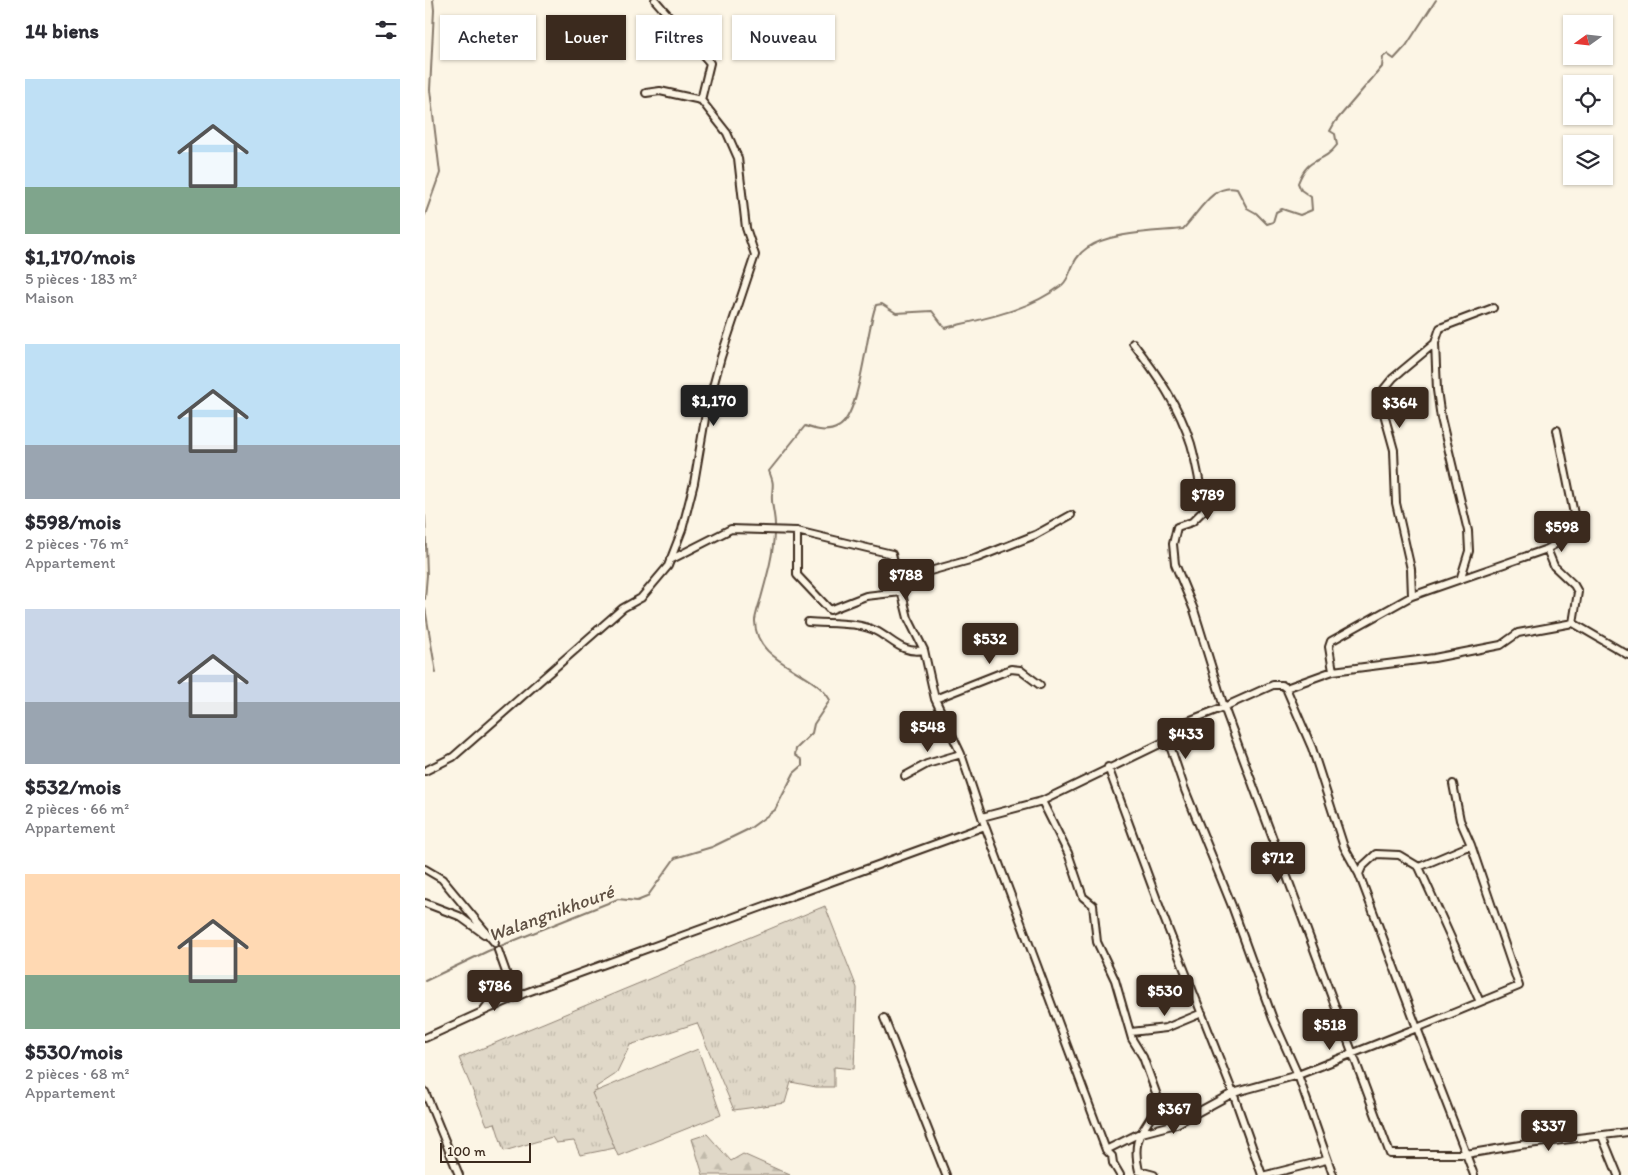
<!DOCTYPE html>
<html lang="fr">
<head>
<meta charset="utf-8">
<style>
	body { margin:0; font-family:Itim,sans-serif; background:#f7f7f7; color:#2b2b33; height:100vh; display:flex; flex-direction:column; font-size:19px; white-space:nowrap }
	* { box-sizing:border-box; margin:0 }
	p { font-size:16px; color:#7c7c81 }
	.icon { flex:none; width:28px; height:28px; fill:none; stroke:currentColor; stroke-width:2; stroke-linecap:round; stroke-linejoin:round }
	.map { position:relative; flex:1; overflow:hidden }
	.drawer { display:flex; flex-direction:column; background:#fff; width:425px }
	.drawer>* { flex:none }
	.top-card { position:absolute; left:15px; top:15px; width:475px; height:45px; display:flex; gap:10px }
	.needle { width:32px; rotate:255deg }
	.tools { position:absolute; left:1138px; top:15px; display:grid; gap:10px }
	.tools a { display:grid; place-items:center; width:50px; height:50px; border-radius:0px; background:#fff; box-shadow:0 1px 4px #0004; font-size:25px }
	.scale { position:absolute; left:15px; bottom:12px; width:91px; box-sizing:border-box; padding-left:5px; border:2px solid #3b2a1e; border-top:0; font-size:14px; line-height:18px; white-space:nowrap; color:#3b2a1e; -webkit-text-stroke:4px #fcf5e5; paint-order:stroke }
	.price { position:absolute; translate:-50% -42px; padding:0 11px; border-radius:5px; background:#3b2a1e; color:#fff; font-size:16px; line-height:32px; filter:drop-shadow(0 1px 2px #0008) }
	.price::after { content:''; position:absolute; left:50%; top:30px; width:15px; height:11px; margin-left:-8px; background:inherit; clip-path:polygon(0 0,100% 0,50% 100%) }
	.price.on { background:#222; color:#fff }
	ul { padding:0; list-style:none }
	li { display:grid; align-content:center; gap:10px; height:265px; padding:0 25px }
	li span { display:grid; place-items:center; height:155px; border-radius:0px; color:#555 }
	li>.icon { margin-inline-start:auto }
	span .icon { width:90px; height:90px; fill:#fffc; stroke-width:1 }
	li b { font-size:21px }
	h2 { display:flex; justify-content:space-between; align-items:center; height:60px; padding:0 25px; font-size:21px }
	.chip { padding:0 18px; border-radius:0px; background:#fff; box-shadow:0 1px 4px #0004; font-size:18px; line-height:45px }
	.chip.on { background:#3b2a1e; color:#fff }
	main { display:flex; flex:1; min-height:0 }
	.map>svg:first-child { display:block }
</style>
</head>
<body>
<main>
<section class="drawer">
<h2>14 biens<svg class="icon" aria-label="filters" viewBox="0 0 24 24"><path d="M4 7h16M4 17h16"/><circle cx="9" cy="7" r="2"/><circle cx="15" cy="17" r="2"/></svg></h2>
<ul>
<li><span style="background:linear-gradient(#bfe0f5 70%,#7fa58c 0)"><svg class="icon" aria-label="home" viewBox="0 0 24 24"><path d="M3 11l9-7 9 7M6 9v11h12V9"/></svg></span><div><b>$1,170/mois</b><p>5 pièces · 183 m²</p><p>Maison</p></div></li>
<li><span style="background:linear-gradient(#bfe0f5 65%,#9aa5b1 0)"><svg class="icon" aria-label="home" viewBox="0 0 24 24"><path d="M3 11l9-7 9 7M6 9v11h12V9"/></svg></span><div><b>$598/mois</b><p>2 pièces · 76 m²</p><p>Appartement</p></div></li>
<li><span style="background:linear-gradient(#c9d6e8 60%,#9aa5b1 0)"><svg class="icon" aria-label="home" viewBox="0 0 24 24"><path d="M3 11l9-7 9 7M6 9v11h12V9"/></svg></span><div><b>$532/mois</b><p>2 pièces · 66 m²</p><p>Appartement</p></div></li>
<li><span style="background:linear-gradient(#ffd9b3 65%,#7fa58c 0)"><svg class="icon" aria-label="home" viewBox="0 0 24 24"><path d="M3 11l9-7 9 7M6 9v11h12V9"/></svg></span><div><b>$530/mois</b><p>2 pièces · 68 m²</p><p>Appartement</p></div></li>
</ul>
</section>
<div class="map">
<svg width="1203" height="1175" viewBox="0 0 1203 1175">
	<defs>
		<pattern id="grass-tufts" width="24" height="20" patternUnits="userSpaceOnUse" patternTransform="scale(1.25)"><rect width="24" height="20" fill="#e0d8c8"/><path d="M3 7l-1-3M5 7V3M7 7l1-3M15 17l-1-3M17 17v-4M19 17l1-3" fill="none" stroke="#c1baab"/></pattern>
		<pattern id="forest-firs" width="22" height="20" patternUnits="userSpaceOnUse" patternTransform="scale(1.25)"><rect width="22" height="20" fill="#e0d8c8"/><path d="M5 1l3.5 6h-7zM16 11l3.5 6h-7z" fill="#c1baab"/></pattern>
	</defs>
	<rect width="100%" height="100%" fill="#fcf5e5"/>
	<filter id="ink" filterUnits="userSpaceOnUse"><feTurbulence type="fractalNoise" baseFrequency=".02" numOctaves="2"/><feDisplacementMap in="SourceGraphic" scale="10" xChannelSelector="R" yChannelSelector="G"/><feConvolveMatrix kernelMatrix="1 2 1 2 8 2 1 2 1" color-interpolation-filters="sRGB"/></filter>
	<g filter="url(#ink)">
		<path fill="url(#grass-tufts)" stroke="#8e8173" d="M400 906 432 988 429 1069 409 1067V1087H391L366 1082 360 1103 309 1110 272 1023 205 1045 191 1074 171 1087 190 1148 155 1155 149 1141 131 1143 127 1137 79 1151 70 1123 62 1125 34 1058Z"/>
		<path fill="url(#forest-firs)" stroke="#8e8173" d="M282 1134 306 1161 318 1154 365 1175H278L267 1139Z"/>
		<path fill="#e0d8c8" stroke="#8e8173" d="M273 1049 296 1115 193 1156 167 1093Z"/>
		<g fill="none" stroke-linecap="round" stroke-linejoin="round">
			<path stroke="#85796b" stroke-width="2" d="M0 215 15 173 5 90 9 10 8 0
				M0 516 2 575 0 599
				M350 525C350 514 346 504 347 495 348 483 349 484 344 471L380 426C391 430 402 433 413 427 436 416 441 329 451 305L457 304 471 313 507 311 520 328C561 318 603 311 637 285 647 277 645 259 662 248 685 232 731 232 758 229 774 213 787 183 812 189L822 208 831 213 842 224 848 222 851 212 857 209 875 215 887 210 886 197 876 190 873 183C884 154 896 166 912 145L910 134 905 131 910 122 957 67 958 57 962 54 969 59 981 46 1011 0
				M0 608 11 673
				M0 981 63 951 193 899 212 901 222 897 250 858 287 847 324 829 350 810 369 773 377 766V760L370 755 371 749 387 733 389 724 405 700C389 670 329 664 330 620 331 613 334 604 336 598 342 576 348 556 349 534"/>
			<g stroke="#3b2a1e" stroke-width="10">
				<path id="minor" d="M221 93 235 91 276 100
					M708 343C732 374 754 406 766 444 772 465 775 487 780 509L767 522 752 527 748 544 750 564 769 610 799 707 965 1154H1041L1049 1175
					M1010 343 1012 390 1016 418 1043 531 1044 551 1036 577
					M372 531V575L405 610 441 596 476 592 496 575 505 571 552 558 610 535 646 515
					M245 560 306 529 372 531 467 554 483 618 499 650 510 699 536 754 560 826 681 1150
					M987 596 986 569 971 503 969 450 959 414V389L968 378 1010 343 1015 328 1068 308
					M383 622C405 624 433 621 453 632 469 641 478 654 499 650
					M1148 623 1203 655
					M908 671 1009 658 1076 645 1093 633 1148 623 1153 592 1149 585 1129 566 1122 549
					M510 699 586 669 595 670 615 685
					M683 767 735 908 808 1093 873 1075 992 1028 934 874 919 847 887 748 861 688
					M0 771 28 757 198 608 216 598 243 566 257 530 269 483 281 413 296 357 330 255 321 228 313 158 302 133 276 100 285 63 230 0
					M480 776 502 764 536 754
					M1028 784 1035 820 1046 845
					M617 801 643 853 658 897 668 905 672 942 690 980 707 1039 718 1057 734 1101C722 1132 705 1132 714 1171L729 1175
					M557 817 617 801 743 740
					M994 867 1055 1002
					M0 869 17 879 70 943
					M934 874 937 867 951 854 974 855 994 867 1046 845 1094 986 992 1028 1041 1154 1095 1145 1203 1132
					M0 903 34 916 59 934
					M57 1012 100 993 560 826
					M459 1018 521 1175
					M706 1032 741 1028 777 1013
					M0 1038 57 1012 83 978 73 950
					M0 1092 34 1175
					M1177 1136 1193 1175
					M695 1175 688 1163 687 1156 681 1150 713 1134 751 1124 808 1093 837 1175
					M841 1175 901 1160
					M908 1175 873 1075 848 1019 807 906 760 790 743 740 753 725 799 707 848 685H857L861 688 908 671 904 647 906 641 987 596 1122 549 1143 537 1149 529V514L1132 430"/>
			</g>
			<use href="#minor" stroke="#fcf5e5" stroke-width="6"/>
		</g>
	</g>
	<g text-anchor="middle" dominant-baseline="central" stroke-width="4.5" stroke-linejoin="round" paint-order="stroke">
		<g font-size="19" font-style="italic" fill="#605144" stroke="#fcf5e5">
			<text transform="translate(126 913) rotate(-20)">Walangnikhouré</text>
		</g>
	</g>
</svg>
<div class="tools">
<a><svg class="needle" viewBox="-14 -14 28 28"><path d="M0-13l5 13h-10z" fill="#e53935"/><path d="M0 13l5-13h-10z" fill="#7c7c81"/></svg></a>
<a><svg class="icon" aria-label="locate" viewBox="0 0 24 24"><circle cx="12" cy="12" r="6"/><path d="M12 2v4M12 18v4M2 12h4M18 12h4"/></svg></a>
<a><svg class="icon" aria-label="layers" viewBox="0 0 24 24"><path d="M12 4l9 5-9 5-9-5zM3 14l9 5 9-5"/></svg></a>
</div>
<div class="scale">100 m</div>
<b class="price on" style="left:289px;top:427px">$1,170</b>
<b class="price" style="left:975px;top:429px">$364</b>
<b class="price" style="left:783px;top:521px">$789</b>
<b class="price" style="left:1137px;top:553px">$598</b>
<b class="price" style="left:481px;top:601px">$788</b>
<b class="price" style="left:565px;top:665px">$532</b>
<b class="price" style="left:503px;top:753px">$548</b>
<b class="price" style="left:761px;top:760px">$433</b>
<b class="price" style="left:853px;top:884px">$712</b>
<b class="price" style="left:70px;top:1012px">$786</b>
<b class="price" style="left:740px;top:1017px">$530</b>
<b class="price" style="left:905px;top:1051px">$518</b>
<b class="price" style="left:749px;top:1135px">$367</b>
<b class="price" style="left:1124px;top:1152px">$337</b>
<div class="top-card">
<a class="chip">Acheter</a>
<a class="chip on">Louer</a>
<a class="chip">Filtres</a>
<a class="chip">Nouveau</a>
</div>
</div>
</main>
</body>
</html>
